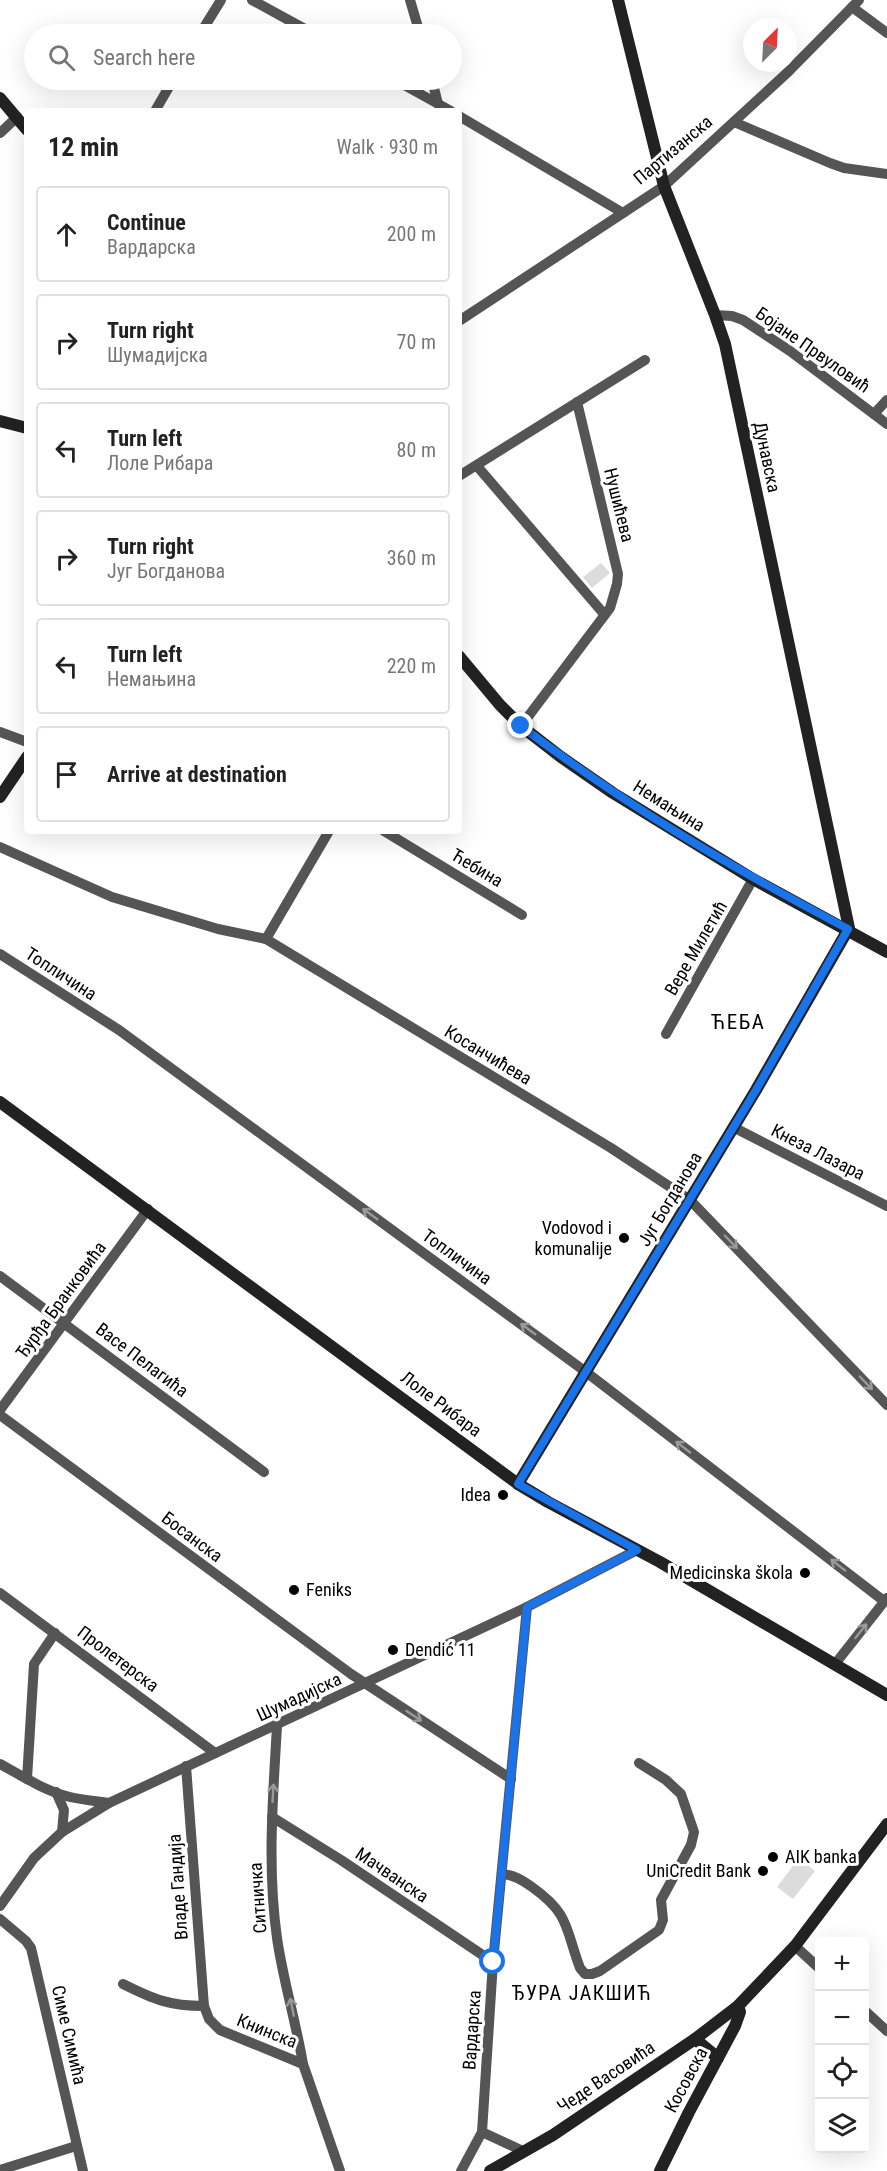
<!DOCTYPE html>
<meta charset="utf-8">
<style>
body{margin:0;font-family:"Roboto Condensed",sans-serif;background:#f2f2f2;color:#222}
.controls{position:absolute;right:18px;bottom:18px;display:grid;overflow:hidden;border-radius:6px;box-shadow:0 6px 24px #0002}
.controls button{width:54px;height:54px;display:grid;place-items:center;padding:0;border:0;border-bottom:2px solid #e0e0e0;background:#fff;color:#222;font:30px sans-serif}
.compass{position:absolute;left:743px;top:18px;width:54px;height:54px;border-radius:50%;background:#fff;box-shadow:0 6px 24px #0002;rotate:24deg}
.stop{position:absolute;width:18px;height:18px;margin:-14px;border:4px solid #1a73e8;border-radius:50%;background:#fff}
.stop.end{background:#1a73e8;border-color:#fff;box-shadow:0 2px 6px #0008}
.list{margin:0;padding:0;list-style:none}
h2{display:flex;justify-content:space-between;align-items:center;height:78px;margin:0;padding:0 24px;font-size:26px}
h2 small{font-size:20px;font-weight:400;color:#767676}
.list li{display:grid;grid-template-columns:39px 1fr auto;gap:18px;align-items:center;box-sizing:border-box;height:96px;margin:0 12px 12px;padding:0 12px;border:2px solid #e0e0e0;border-radius:6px}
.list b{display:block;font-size:22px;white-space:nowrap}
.list p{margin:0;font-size:20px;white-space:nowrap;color:#767676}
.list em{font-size:20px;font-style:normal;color:#767676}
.icon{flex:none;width:33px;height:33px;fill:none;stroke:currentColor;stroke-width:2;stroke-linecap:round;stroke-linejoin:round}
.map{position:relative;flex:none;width:887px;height:2171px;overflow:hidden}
.search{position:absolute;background:#fff;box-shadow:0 6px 24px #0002;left:24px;top:24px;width:438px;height:66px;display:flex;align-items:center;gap:15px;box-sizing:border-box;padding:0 21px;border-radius:33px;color:#767676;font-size:22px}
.panel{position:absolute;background:#fff;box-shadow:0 6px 24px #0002;left:24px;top:108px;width:438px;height:726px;border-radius:6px}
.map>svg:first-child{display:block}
.green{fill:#dcdcdc}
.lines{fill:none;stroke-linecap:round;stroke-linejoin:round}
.street{stroke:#555;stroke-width:10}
.secondary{stroke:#222;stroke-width:12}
.oneway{stroke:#999}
.route{stroke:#1a73e8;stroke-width:8}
.poi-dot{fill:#000;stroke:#fff;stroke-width:2}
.labels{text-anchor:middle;stroke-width:6;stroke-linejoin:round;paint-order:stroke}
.street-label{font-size:18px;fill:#000;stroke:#fff}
.poi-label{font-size:18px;fill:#000;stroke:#fff;text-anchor:end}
.neighbourhood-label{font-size:20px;letter-spacing:1.5px;fill:#000;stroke:#fff}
.quarter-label{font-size:21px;letter-spacing:1.5px;fill:#000;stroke:#fff}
</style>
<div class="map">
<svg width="887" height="2171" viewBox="0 0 887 2171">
<rect width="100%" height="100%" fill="#fff"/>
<!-- green -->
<g class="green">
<polygon points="601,563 610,573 592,588 583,577"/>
<polygon points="799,1858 815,1871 793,1899 777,1887"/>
</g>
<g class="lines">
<!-- street -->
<g class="street">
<polyline points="252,0 314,34"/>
<polyline points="410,0 420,34"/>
<polyline points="852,7 887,33"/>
<polyline points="200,34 221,0"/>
<polyline points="395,80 451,111"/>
<polyline points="432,80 438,104"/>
<polyline points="155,111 173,80"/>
<polyline points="459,116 623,213"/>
<polyline points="734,122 830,163 844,168 887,174"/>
<polyline points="0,133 17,117"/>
<polyline points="715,315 732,316 743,320 790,351 887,424"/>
<polyline points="459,321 664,186 788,72 859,0"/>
<polyline points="874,414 887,400"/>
<polyline points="477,466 604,614"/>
<polyline points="459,476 645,360"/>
<polyline points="521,726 610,608 617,584 618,574 577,402"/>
<polyline points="0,732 27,742"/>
<polyline points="384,831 522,915"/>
<polyline points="0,847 112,897 218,929 266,939 611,1148 690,1200 887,1405"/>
<polyline points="266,939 329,831"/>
<polyline points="0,954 119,1030 586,1372 884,1601"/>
<polyline points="666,1034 753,879"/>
<polyline points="733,1127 887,1206"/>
<polyline points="0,1276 264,1472"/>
<polyline points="0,1410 148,1209"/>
<polyline points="0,1415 351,1674 511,1779"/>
<polyline points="0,1593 215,1753"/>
<polyline points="835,1664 887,1598"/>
<path d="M277 1726C273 1797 267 1867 277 1938 283 1980 296 2022 303 2064"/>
<path d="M0 1764C22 1776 45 1791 70 1797 83 1800 96 1801 109 1803"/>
<polyline points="186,1766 204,2006"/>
<polyline points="27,1779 34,1664 55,1633"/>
<polyline points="56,1792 64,1810 62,1832"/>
<polyline points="272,1817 341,1860 493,1962"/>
<path d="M502 1874C514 1875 522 1880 532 1887 570 1914 565 1928 580 1968L585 1974H592L600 1971 659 1930 663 1920 661 1900 691 1845 694 1832 681 1794 666 1780 639 1763"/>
<polyline points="0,1906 34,1858 62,1832 109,1803 527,1607 637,1550"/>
<polyline points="0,1919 26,1941 31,1948 83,2171"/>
<polyline points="795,1946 820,1969"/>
<path d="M123 1984C153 1999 169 2006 204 2006L209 2019 220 2030 303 2064 340 2171"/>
<polyline points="864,2010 887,2031"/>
<polyline points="482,2132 525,2152"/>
<polyline points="0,2170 76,2146"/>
<polyline points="461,2171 482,2132 493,1962 527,1607"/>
</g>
<!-- secondary -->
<g class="secondary">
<polyline points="0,98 27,130"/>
<polyline points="0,421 27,428"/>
<polyline points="459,656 500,705 521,726 561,757 613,793 753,879 887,952"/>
<polyline points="0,797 27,757"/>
<polyline points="0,1102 518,1484 548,1502 660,1562 887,1695"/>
<polyline points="518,1484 756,1090 849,928 725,344 715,315 664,186 618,0"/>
<polyline points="695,2039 718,2058"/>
<polyline points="490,2171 553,2135 695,2039 738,2006 795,1946 887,1824"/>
<polyline points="660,2171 689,2112 735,2026 740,2012 738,2006"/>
</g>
</g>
<!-- one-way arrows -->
<defs><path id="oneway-shaft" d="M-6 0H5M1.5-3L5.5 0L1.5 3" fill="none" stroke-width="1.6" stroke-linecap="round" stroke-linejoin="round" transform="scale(1.5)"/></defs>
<g class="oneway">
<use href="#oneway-shaft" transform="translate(370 1214) rotate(-144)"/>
<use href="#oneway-shaft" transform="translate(731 1242) rotate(46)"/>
<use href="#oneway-shaft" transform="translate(528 1329) rotate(-144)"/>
<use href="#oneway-shaft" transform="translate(866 1383) rotate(46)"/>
<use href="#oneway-shaft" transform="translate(683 1447) rotate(-142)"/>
<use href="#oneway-shaft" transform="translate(838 1565) rotate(-142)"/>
<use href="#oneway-shaft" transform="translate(861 1631) rotate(-52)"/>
<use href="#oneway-shaft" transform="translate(414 1716) rotate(33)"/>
<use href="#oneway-shaft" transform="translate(273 1793) rotate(-87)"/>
<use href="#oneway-shaft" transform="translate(292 2007) rotate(-102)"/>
</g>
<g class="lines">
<!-- route -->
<path class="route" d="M493 1962 527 1607 637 1550 518 1484 756 1090 848 929C734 869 623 804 521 726"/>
</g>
<!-- markers -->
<g class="poi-dot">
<circle cx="624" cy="1238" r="6"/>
<circle cx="503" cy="1495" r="6"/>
<circle cx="805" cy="1573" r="6"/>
<circle cx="294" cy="1590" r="6"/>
<circle cx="393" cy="1650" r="6"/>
<circle cx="773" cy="1857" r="6"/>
<circle cx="763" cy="1871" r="6"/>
</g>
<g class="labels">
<!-- street labels -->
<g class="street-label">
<text transform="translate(673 150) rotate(-40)" y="6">Партизанска</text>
<text transform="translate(813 350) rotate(35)" y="6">Бојане Првуловић</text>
<text transform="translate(767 457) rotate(78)" y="6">Дунавска</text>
<text transform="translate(619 505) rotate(76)" y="6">Нушићева</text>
<text transform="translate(669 806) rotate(32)" y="6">Немањина</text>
<text transform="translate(477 868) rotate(31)" y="6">Ћебина</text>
<text transform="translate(696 948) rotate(-60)" y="6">Вере Милетић</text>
<text transform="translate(61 974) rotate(33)" y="6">Топличина</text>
<text transform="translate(488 1055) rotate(31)" y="6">Косанчићева</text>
<text transform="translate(818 1152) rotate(27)" y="6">Кнеза Лазара</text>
<text transform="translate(670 1199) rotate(-59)" y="6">Југ Богданова</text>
<text transform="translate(457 1257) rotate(36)" y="6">Топличина</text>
<text transform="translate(61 1300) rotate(-54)" y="6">Ђурђа Бранковића</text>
<text transform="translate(142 1360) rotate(37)" y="6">Васе Пелагића</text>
<text transform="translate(441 1404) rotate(37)" y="6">Лоле Рибара</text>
<text transform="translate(192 1537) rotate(37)" y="6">Босанска</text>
<text transform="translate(118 1659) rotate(37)" y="6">Пролетерска</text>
<text transform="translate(299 1697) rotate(-25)" y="6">Шумадијска</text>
<text transform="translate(392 1875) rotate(34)" y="6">Мачванска</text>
<text transform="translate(178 1887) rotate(-94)" y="6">Владе Гандија</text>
<text transform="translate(258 1898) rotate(-94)" y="6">Ситничка</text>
<text transform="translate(472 2030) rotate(-86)" y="6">Вардарска</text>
<text transform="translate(267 2031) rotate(22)" y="6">Книнска</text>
<text transform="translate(69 2035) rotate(77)" y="6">Симе Симића</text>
<text transform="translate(606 2077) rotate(-34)" y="6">Чеде Васовића</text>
<text transform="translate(686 2080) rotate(-62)" y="6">Косовска</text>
</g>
<!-- poi labels -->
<g class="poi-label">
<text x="612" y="1234">Vodovod i<tspan x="612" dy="21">komunalije</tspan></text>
<text x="491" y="1501">Idea</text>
<text x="793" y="1579">Medicinska škola</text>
<text x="306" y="1596" text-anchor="start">Feniks</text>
<text x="405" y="1656" text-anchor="start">Dendić 11</text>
<text x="785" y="1863" text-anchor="start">AIK banka</text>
<text x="751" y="1877">UniCredit Bank</text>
</g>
<!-- neighbourhood labels -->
<g class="neighbourhood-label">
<text x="582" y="2000">ЂУРА ЈАКШИЋ</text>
</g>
<!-- quarter labels -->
<g class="quarter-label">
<text x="738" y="1029">ЋЕБА</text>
</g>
</g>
</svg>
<div class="controls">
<button>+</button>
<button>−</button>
<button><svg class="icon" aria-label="locate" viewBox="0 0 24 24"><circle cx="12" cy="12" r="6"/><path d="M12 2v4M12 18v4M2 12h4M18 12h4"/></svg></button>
<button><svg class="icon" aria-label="layers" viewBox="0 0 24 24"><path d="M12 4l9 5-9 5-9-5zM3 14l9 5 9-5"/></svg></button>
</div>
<svg class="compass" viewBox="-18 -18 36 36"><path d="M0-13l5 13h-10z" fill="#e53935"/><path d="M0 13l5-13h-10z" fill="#767676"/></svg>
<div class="stop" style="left:493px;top:1962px"></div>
<div class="stop end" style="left:521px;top:726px"></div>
<div class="search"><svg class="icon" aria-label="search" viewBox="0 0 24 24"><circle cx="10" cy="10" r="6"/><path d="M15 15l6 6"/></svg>Search here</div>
<section class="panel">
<h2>12 min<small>Walk · 930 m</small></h2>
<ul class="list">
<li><svg class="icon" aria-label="ahead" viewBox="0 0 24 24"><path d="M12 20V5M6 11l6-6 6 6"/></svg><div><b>Continue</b><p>Вардарска</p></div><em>200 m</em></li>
<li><svg class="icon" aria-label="right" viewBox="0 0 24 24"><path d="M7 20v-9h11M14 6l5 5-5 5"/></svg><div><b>Turn right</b><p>Шумадијска</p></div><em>70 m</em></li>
<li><svg class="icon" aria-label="left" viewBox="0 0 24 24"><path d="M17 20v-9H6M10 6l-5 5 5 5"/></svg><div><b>Turn left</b><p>Лоле Рибара</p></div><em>80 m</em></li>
<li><svg class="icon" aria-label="right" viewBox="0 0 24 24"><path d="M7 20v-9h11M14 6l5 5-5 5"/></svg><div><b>Turn right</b><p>Југ Богданова</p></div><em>360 m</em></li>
<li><svg class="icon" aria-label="left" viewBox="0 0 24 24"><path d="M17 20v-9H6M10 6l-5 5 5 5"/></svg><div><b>Turn left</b><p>Немањина</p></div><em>220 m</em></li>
<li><svg class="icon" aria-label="arrive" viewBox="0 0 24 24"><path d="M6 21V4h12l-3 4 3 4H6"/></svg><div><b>Arrive at destination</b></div></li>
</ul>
</section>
</div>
